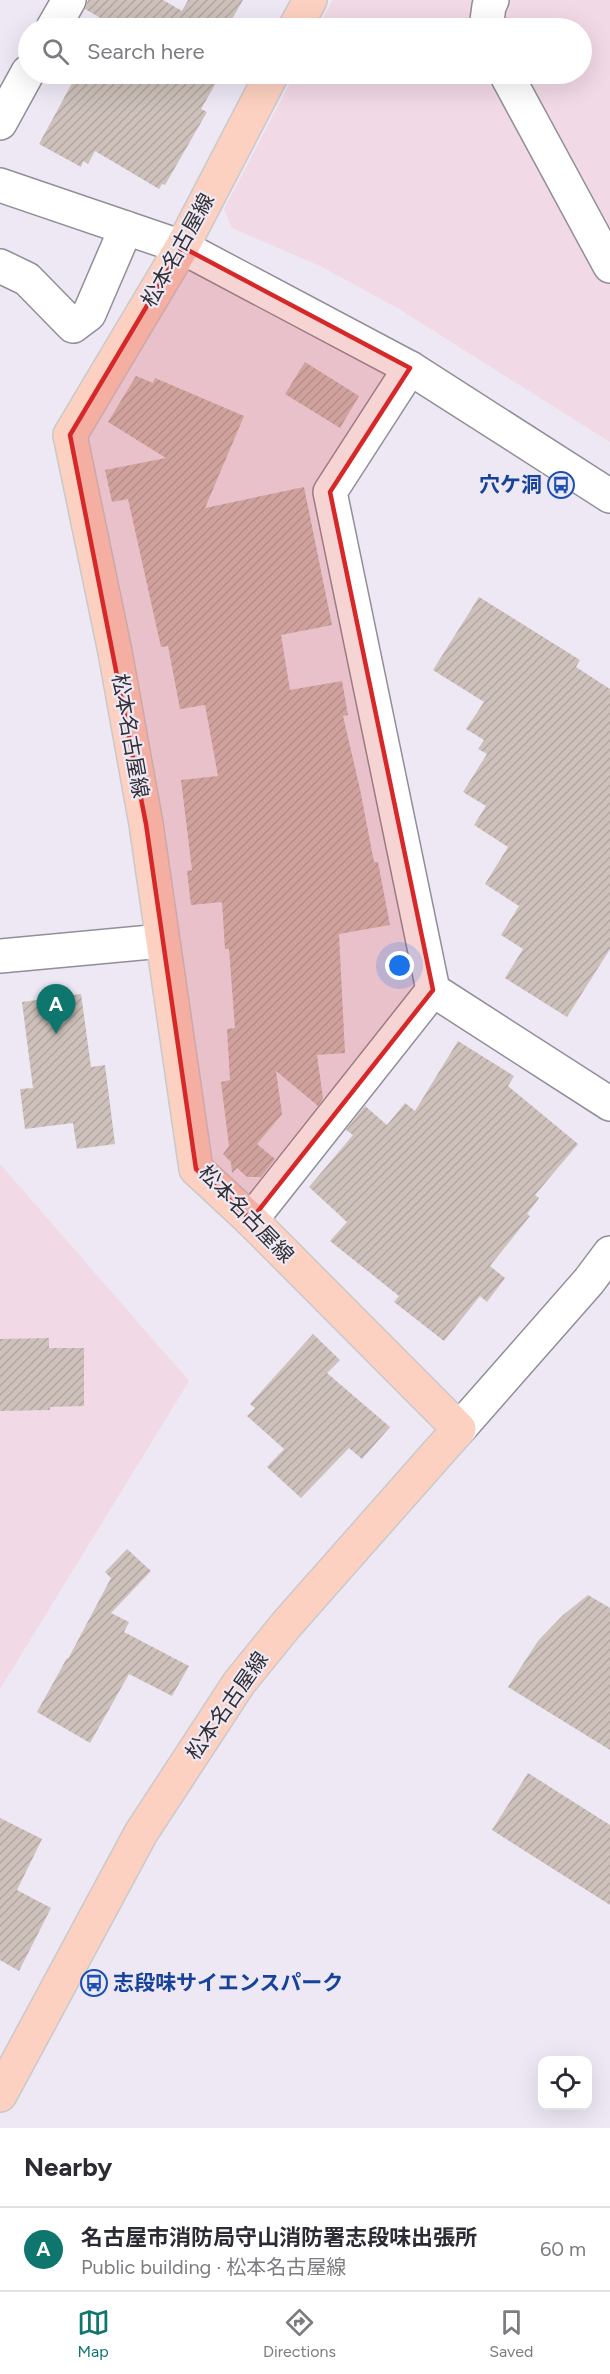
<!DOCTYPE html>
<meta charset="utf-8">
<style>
body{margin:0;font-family:Figtree,"Noto Sans JP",sans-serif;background:#f2f2f3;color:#2b2b33}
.controls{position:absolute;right:18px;bottom:18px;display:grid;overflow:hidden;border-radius:12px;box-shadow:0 6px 24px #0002}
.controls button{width:54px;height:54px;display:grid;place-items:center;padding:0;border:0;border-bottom:2px solid #e1e1e2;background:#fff;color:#2b2b33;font:30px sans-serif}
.you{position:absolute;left:400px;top:966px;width:21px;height:21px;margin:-15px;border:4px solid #fff;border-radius:50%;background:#1a73e8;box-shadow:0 0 0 9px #1a73e833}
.badge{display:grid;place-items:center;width:39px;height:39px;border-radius:50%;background:#0f766e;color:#fff;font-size:20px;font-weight:700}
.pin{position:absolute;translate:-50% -50px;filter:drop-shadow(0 2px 3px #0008)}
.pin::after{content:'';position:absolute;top:32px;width:21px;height:18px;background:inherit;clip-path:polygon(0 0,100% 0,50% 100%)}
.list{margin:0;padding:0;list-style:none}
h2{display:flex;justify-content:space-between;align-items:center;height:78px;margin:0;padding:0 24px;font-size:26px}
h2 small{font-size:20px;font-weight:400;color:#7c7c81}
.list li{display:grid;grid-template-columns:39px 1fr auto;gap:18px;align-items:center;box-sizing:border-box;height:84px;padding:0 24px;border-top:2px solid #e1e1e2}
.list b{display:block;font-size:22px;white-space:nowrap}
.list p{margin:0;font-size:20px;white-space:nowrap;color:#7c7c81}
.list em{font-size:20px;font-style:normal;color:#7c7c81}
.icon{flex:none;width:33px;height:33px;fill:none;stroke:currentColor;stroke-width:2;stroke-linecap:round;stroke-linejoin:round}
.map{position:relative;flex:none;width:610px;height:2128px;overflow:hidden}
.search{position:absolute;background:#fff;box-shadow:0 6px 24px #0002;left:18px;right:18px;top:18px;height:66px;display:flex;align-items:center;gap:15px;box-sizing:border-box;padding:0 21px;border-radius:33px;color:#7c7c81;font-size:22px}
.sheet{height:162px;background:#fff}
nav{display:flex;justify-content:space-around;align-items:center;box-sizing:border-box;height:84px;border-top:2px solid #e1e1e2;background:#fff;font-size:16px;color:#7c7c81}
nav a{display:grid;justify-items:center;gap:3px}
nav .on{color:#0f766e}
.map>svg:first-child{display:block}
.commercial{fill:#f1d9e5}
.building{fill:url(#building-hatch)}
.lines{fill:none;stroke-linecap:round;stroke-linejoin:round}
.minor-casing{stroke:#928e99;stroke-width:36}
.major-casing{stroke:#cac9ca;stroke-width:36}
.minor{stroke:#fff;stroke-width:33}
.major{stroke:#fdd1c1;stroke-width:33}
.marked{fill:#d62828;fill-opacity:0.2;stroke:#d62828;stroke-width:4.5;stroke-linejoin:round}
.labels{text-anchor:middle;stroke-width:4.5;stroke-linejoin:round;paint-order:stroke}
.street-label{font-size:21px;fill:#323034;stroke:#ede8f4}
.transit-label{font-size:21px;font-weight:bold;fill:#164399;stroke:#ede8f4;text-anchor:end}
</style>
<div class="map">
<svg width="610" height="2128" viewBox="0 0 610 2128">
<defs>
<pattern id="building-hatch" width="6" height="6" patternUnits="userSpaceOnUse" patternTransform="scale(1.5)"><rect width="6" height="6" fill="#cec1bb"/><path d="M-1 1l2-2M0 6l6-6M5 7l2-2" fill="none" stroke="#b1a6a1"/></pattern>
</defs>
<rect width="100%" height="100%" fill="#ede8f4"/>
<!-- commercial -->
<g class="commercial">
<polygon points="333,0 610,0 610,442 399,309 322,267 232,228 224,209 295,74 582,74 582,28 318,28"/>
<polygon points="0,1164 189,1381 0,1689"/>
</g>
<!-- building -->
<g class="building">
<polygon points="88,0 163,0 182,11 188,0 243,0 227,28 114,28 116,27 85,9"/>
<polygon points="77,74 221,74 201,109 207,112 165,185 162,184 159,189 95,151 88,164 83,161 81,167 39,144"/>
<polygon points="305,362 359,396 340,428 285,394"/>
<polygon points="136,376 153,383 155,378 244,416 205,508 304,487 332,625 281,635 290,690 342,681 348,715 343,716 360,789 374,862 378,862 390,925 339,934 345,1053 317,1055 323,1098 318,1106 276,1071 282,1114 257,1144 275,1159 261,1177 247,1177 237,1168 232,1173 231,1162 223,1154 229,1146 221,1082 230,1080 227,1029 235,1028 229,949 225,949 222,902 191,905 187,871 192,870 181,780 218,776 205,705 180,709 168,646 161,647 128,499 112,502 105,470 166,458 108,422"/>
<polygon points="479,597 580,660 576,667 610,689 610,949 567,1017 505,978 523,949 501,935 519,906 485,884 508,847 474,825 486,806 463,792 487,754 478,749 484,740 466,729 484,702 433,670"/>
<polygon points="81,994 91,1067 105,1065 115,1144 77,1149 73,1123 25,1129 20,1089 33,1088 22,1002"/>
<polygon points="458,1041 514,1076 508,1086 578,1144 535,1195 539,1198 527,1214 530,1216 490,1266 505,1278 487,1302 480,1296 444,1341 394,1302 399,1296 330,1241 347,1222 309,1187 353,1135 346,1130 365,1106 387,1125 405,1103 415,1111"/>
<polygon points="313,1334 340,1360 327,1373 390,1427 362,1459 349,1448 301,1498 267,1467 284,1449 247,1416 255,1408 250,1404"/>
<polygon points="49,1338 49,1348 84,1348 84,1406 50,1407 50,1410 0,1411 0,1339"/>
<polygon points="127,1549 151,1571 111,1613 129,1622 124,1632 189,1666 172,1696 129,1674 90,1743 37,1712 67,1658 68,1659 111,1578 105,1572"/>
<polygon points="588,1595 610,1608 610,1750 508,1687 538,1641 563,1615"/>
<polygon points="528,1773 610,1825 610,1905 492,1830"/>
<polygon points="0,1818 42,1839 17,1890 51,1908 19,1971 0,1960"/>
</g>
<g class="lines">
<defs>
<g id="minor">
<polyline points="53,28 69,0"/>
<polyline points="486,28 489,6 492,0"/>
<polyline points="506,74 610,266"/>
<polyline points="0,123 28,72"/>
<polyline points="0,185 182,247 410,368 610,496"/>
<polyline points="0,266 27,279 73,326 89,314 126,228"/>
<polyline points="410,368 330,492 433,990 610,1104"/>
<polyline points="0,956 162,941"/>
<polyline points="251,1220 433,990"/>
<polyline points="459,1429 589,1281 610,1253"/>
</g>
<g id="major">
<polyline points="295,28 310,0"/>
<polyline points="0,2095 141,1833 239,1683 286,1625 459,1429 251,1220 196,1169 146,824 115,652 70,435 182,247 272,74"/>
</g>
</defs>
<!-- minor casing -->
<use href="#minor" class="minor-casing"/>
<!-- major casing -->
<use href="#major" class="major-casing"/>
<!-- minor -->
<use href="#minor" class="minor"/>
<!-- major -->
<use href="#major" class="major"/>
</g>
<!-- marked area -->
<path class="marked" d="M182 247 410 368 330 492 433 990 251 1220 196 1169 146 824 70 435Z"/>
<!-- icons -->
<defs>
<symbol id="bus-ring" viewBox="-11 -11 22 22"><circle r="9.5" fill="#ede8f4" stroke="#1a4fb4" stroke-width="1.5"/><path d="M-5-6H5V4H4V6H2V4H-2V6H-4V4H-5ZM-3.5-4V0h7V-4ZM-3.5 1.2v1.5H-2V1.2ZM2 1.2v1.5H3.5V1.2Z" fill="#1a4fb4"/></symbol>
</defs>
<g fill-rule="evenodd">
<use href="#bus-ring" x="546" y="470" width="30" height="30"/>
<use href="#bus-ring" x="79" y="1968" width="30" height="30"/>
</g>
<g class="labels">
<!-- street labels -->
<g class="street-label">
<text transform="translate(178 250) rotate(-61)" y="7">松本名古屋線</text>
<text transform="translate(130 736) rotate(80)" y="7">松本名古屋線</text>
<text transform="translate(246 1214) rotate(46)" y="7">松本名古屋線</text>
<text transform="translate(227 1706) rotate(-55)" y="7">松本名古屋線</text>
</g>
<!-- transit labels -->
<g class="transit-label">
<text x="542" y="492">穴ケ洞</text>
<text x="113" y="1990" text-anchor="start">志段味サイエンスパーク</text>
</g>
</g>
</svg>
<div class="controls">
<button><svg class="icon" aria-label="locate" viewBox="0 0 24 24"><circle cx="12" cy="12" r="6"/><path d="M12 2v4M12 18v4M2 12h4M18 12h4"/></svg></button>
</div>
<div class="you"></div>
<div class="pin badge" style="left:56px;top:1034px">A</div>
<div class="search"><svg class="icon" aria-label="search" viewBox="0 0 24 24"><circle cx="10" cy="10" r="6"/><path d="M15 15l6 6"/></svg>Search here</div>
</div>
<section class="sheet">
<h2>Nearby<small></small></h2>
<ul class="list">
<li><span class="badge">A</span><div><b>名古屋市消防局守山消防署志段味出張所</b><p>Public building · 松本名古屋線</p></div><em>60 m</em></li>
</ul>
</section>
<nav>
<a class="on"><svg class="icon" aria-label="map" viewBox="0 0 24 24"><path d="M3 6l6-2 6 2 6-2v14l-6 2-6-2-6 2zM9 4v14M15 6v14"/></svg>Map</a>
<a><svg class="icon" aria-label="directions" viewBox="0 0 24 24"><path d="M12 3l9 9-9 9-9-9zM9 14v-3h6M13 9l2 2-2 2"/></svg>Directions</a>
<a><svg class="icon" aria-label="saved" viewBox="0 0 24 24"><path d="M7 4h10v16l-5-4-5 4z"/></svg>Saved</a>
</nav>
